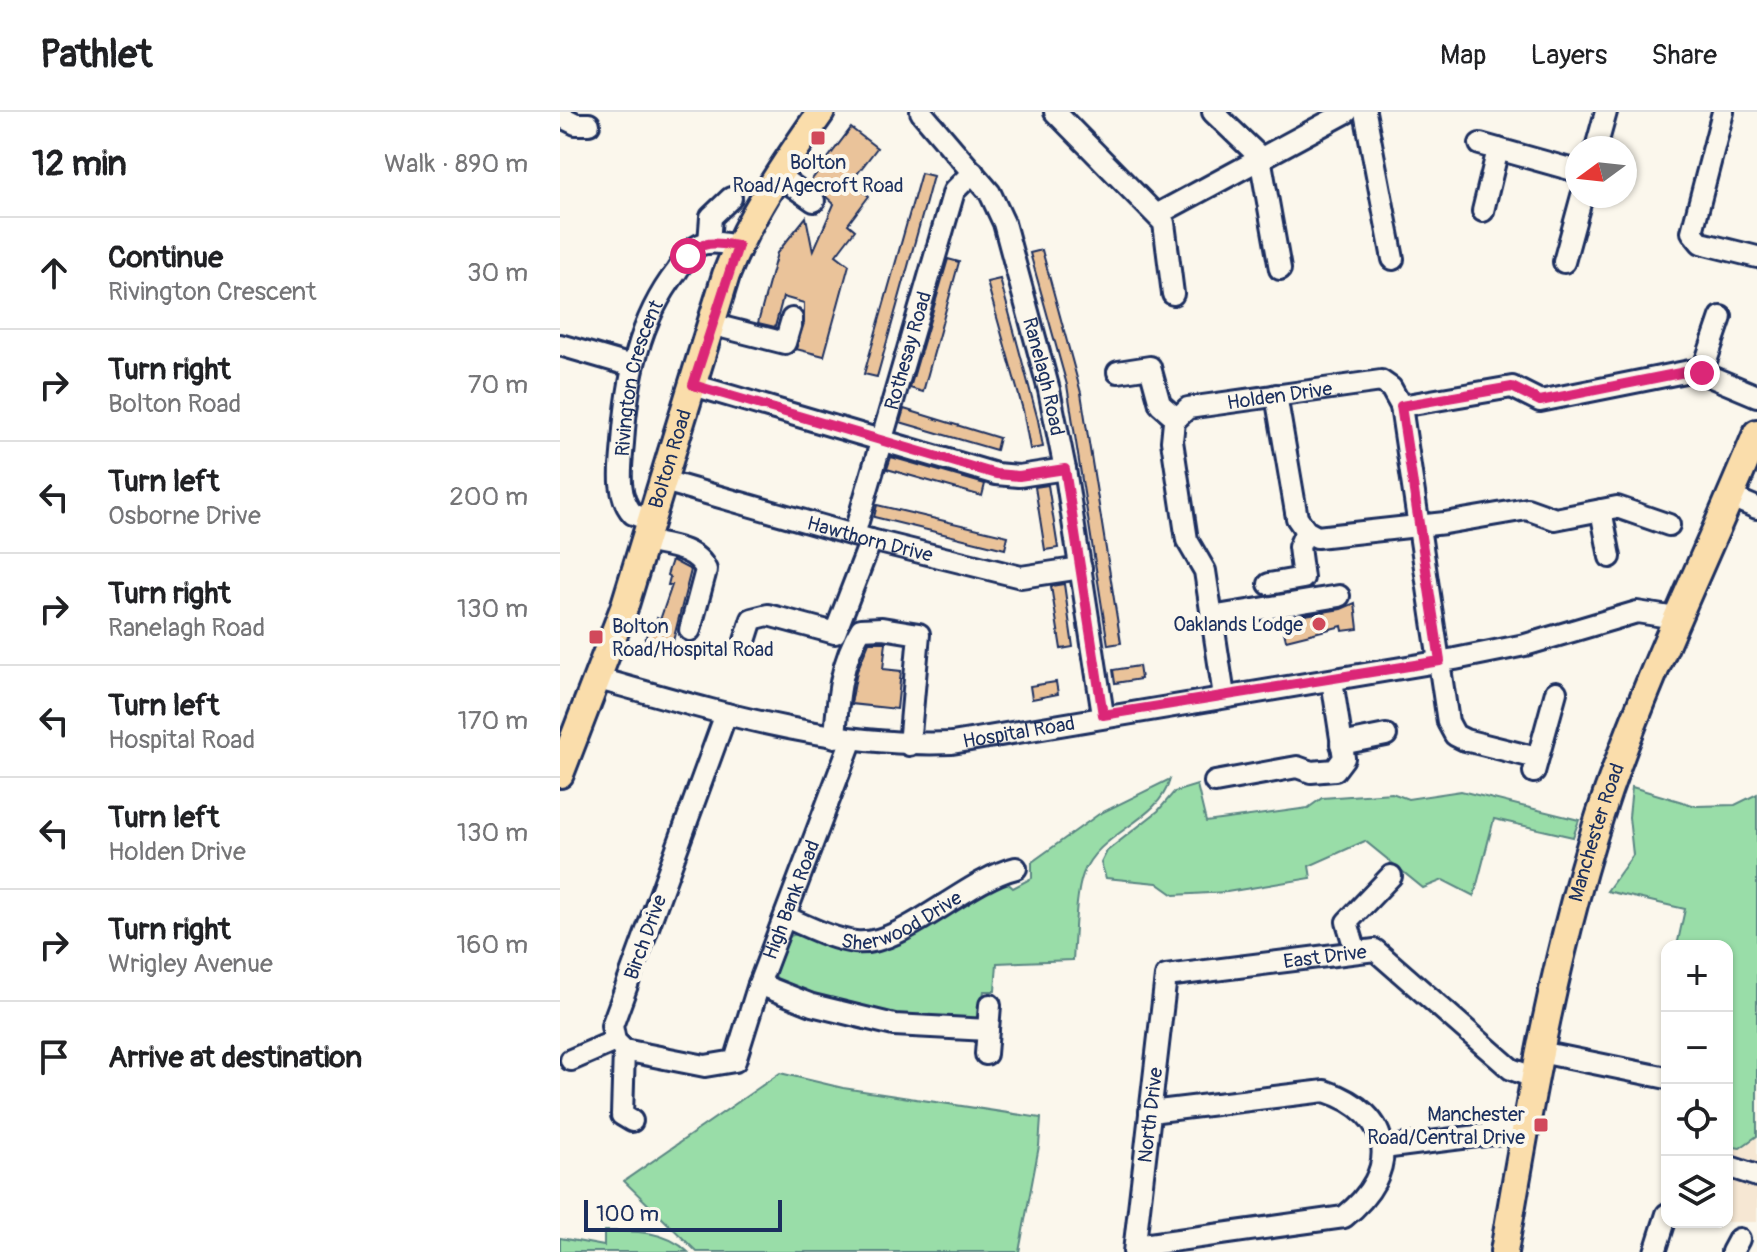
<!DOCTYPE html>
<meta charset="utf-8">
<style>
body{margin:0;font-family:Pangolin,sans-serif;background:#f2f2f2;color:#202124}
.controls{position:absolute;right:24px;bottom:24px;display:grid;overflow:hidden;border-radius:16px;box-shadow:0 2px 6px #0004}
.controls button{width:72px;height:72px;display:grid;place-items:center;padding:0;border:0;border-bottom:2px solid #e0e0e0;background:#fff;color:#202124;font:40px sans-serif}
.compass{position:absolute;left:1005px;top:24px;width:72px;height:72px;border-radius:50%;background:#fff;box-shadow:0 2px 6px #0004;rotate:255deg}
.scale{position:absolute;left:24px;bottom:20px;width:198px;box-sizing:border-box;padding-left:8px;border:4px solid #1b2f5e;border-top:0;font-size:22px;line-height:28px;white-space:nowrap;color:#1b2f5e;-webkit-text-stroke:6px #fbf7ec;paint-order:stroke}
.stop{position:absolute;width:24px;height:24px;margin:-18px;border:6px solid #db2777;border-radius:50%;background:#fff}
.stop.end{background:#db2777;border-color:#fff;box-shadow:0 2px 8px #0008}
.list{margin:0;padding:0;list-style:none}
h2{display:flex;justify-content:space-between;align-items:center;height:104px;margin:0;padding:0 32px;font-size:34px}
h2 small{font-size:26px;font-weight:400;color:#757577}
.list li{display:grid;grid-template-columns:52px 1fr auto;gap:24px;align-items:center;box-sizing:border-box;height:112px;padding:0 32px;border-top:2px solid #e0e0e0}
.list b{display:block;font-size:30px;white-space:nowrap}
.list p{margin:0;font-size:26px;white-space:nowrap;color:#757577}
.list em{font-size:26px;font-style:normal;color:#757577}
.icon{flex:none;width:44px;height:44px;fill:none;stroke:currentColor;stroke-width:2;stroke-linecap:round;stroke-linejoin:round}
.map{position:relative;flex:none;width:1197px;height:1140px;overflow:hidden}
header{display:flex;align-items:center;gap:48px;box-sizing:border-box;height:112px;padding:0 40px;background:#fff;border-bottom:2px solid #e0e0e0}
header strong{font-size:38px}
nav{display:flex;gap:44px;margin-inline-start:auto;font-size:28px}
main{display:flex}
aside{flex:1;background:#fff}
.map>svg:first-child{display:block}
.built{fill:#f6e7d3}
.green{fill:#99dda8;stroke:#5a8683;stroke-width:2}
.building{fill:#eac39a;stroke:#1b2f5e;stroke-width:2}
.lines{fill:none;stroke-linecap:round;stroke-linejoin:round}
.minor-casing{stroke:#1b2f5e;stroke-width:26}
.major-casing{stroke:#1b2f5e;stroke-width:32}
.minor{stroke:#fbf7ec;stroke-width:20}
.major{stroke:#faddab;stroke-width:26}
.route{stroke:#db2777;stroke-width:10}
.poi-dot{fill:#d1495b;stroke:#fbf7ec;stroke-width:3}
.labels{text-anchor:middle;stroke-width:8;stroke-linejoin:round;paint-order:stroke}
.poi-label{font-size:20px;fill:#1b2f5e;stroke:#fbf7ec;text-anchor:end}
.street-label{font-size:20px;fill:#1b2f5e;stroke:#fbf7ec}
</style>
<header>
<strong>Pathlet</strong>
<nav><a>Map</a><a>Layers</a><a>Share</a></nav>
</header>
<main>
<aside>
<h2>12 min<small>Walk · 890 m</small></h2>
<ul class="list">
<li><svg class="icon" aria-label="ahead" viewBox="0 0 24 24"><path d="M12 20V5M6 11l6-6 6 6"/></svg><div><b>Continue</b><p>Rivington Crescent</p></div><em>30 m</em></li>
<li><svg class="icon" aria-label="right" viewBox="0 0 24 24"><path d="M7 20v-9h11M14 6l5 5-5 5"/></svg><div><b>Turn right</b><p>Bolton Road</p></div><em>70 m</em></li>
<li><svg class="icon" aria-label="left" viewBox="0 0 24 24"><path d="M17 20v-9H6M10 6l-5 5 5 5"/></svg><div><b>Turn left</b><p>Osborne Drive</p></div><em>200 m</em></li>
<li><svg class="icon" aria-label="right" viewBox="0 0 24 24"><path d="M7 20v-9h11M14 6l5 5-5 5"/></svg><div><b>Turn right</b><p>Ranelagh Road</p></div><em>130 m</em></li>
<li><svg class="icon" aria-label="left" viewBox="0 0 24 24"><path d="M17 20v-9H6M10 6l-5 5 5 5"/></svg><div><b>Turn left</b><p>Hospital Road</p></div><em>170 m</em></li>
<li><svg class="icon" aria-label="left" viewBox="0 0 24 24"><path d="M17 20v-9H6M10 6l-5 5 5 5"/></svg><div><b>Turn left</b><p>Holden Drive</p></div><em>130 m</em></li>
<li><svg class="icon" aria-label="right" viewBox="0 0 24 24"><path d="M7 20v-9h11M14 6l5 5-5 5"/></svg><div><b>Turn right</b><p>Wrigley Avenue</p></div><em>160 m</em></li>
<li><svg class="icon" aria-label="arrive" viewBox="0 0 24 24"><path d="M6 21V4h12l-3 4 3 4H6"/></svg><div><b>Arrive at destination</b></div></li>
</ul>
</aside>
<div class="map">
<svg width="1197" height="1140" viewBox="0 0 1197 1140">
<rect width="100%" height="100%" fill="#fbf7ec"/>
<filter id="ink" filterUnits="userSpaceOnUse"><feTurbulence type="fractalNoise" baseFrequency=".0125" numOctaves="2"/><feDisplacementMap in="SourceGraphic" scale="16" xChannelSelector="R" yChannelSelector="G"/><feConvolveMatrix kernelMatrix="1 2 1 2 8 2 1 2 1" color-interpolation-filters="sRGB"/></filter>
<g filter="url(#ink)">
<!-- built -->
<polygon class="built" points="1197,1024 1197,1110 1162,1110 1167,1110 1167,1034 1180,1036"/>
<!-- green -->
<g class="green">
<path d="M610 667C599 710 538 720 523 762 515 784 515 824 513 848L437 851 435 879H424L421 899 415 908 338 907 248 883 217 870 215 861 230 824 244 820 295 837 444 768 453 776 472 766V750L539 702Z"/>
<polygon points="637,673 646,710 748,696 762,686 832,681 848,687 901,679 1019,708 1013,725 934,707 914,784 883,768 863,776 805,729 749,754 751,766 667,780 614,783 597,771 546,766 541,751 547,739 598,699 614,680"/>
<polygon points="1072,675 1136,694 1175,693 1197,682 1197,1024 1180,1036 1167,1034 1167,834 1117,834 1125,797 1047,779 1073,743 1069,705"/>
<polygon points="220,961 283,976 481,1006 479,1034 459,1140 137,1140 64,1069"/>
<path d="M44 1119C74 1119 105 1118 128 1140H0V1126L44 1134Z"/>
</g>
<!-- building -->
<g class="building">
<polygon points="291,16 317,36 291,70 309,84 288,112 295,118 276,143 289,153 264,244 236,237 244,211 244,191 223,185 215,215 198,211 217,141 246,105 253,140 274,92 250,70"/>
<polygon points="361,61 373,64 366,90 317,265 304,262"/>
<polygon points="482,138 521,281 561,531 548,533 507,273 470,141"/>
<polygon points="388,147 399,150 363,280 350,276"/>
<polygon points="440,167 478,308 483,335 470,337 463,298 427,170"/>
<polygon points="344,297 439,326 436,338 340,310"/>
<polygon points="331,345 425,372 422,384 327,357"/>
<polygon points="488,373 498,436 485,438 475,375"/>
<polygon points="317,393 448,424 445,437 314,405"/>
<polygon points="112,448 131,458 111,537 85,529 90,511 95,513 97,506 100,508 112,473 108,473 110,465 107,463"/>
<polygon points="504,472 513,535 501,537 491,474"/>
<polygon points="795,491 798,517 783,519 782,514 726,528 721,507 781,497"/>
<polygon points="309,530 326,530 323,557 341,559 337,597 291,592 297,559"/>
<polygon points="579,554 581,567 555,571 553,558"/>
<polygon points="496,570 498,582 472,587 470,574"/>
</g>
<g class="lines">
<defs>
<g id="minor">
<path id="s1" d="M361 0 430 81 444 111 489 278 505 357 543 603"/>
<polyline points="495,0 604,111 613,182"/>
<polyline points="653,0 700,45 720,157"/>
<polyline points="805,0 833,147"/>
<polyline points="1163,0 1132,120 1141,131 1197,145"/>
<polyline points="0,4 16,12 29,12"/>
<polyline points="920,32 1017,59"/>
<polyline points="1036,36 1046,0"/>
<polyline points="217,63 254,89"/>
<polyline points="923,99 938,37"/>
<polyline points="598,102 787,0"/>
<polyline points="149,131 151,105 171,86"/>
<polyline points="1004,150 1022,84"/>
<polyline points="150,212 225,231 232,207"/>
<polyline points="0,233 72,254"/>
<polyline points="558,260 590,255 600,292 616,306"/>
<polyline points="1142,261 1161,205"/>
<polyline points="133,273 436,362 459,364 505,357"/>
<polyline points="716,283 737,406 746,419 757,425 885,411 967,397 995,407 1057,395 1109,413"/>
<polyline points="841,294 952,275 980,289 1135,258 1197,284"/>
<path id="s2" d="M104 369 311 428 461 465 521 456"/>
<polyline points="1171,385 1197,396"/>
<polyline points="1041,398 1050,445"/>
<path id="s3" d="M91 409 73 402C56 384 61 354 63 331 67 270 78 209 117 159 122 151 128 141 136 135 148 127 165 132 178 134"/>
<path id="s4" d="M294 423 394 79 413 60"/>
<path d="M84 429C107 434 136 435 146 458L130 518"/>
<polyline points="709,472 743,466 739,435 746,419"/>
<polyline points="651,505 779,484"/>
<polyline points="184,532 192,507 208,503 275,521 311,428"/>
<path id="s5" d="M39 567C154 599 271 636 392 631L895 547 965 533 1077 500 1116 506"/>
<path id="s6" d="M664 584 645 459 627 428 612 329 614 309 628 296 821 269 831 276 841 294 888 610 895 623 905 628 977 646"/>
<path id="s7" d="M166 602 52 914 55 929 64 938 145 954 175 949 199 872 292 627"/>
<path d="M275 625C278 585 280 552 301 517L322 516 359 522 349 633"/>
<polyline points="781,632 826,623"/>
<polyline points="974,660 996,580"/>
<polyline points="655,670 737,655 751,660 775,658 784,646 772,568"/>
<path id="s8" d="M225 805C247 814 271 827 295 830 341 836 405 768 456 756"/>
<polyline points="796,840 787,810 831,764"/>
<polyline points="199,872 252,893 334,913 428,918"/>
<polyline points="64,938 62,1003 72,1009"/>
<polyline points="980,940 1107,966"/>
<polyline points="426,942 430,893"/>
<polyline points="11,948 55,929"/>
<polyline points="823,1036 965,1018"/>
<polyline points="1167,1054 1197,1064"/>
<path d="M575 1134 784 1105C841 1060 835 1002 765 979L590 1000"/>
<path id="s9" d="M574 1140 606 864 815 838 951 957 975 966"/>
<polyline points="1095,1140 1107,1102"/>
<polyline points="1172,1140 1179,1127"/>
</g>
<g id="major">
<path id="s10" d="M0 662 64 496 166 163C189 104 225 51 261 0"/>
<path id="s11" d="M944 1140C970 985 997 828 1048 679 1091 556 1148 441 1197 321"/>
</g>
</defs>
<!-- minor casing -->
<use href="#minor" class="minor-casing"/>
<!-- major casing -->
<use href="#major" class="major-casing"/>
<!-- minor -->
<use href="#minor" class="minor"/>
<!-- major -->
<use href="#major" class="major"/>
</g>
</g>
<g class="lines" filter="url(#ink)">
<!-- route -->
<path class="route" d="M128 144C142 127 158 131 178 134L133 273 436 362 459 364 505 357 543 603 880 549 841 294 952 275 980 289 1135 258 1142 261"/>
</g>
<!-- markers -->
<g class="poi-dot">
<rect x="250" y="18" width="16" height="16" rx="4"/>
<circle cx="759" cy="512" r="8"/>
<rect x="28" y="517" width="16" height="16" rx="4"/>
<rect x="973" y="1005" width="16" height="16" rx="4"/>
</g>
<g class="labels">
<!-- poi labels -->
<g class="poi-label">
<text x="258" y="57" text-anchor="middle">Bolton<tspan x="258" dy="23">Road/Agecroft Road</tspan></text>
<text x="743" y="519">Oaklands Lodge</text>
<text x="52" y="521" text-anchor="start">Bolton<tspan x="52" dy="23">Road/Hospital Road</tspan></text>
<text x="965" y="1009">Manchester<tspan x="965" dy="23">Road/Central Drive</tspan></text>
</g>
<!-- street labels -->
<g class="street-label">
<text dy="7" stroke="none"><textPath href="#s4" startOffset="192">Rothesay Road</textPath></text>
<text dy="7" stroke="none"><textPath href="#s1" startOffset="298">Ranelagh Road</textPath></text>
<text dy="7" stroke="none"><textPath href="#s3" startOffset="160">Rivington Crescent</textPath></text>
<text dy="7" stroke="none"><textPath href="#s6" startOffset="394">Holden Drive</textPath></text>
<text dy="7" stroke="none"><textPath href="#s10" startOffset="334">Bolton Road</textPath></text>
<text dy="7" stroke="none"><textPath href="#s2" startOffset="214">Hawthorn Drive</textPath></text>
<text dy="7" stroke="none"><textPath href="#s5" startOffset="428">Hospital Road</textPath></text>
<text dy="7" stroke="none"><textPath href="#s11" startOffset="430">Manchester Road</textPath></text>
<text dy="7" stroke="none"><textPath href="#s7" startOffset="644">High Bank Road</textPath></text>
<text dy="7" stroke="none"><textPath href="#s8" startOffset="126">Sherwood Drive</textPath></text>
<text transform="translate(85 825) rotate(-70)" y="7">Birch Drive</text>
<text dy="7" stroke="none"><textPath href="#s9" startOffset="438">East Drive</textPath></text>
<text dy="7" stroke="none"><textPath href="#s9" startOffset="138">North Drive</textPath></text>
</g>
</g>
</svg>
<div class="controls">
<button>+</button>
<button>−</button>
<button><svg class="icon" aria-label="locate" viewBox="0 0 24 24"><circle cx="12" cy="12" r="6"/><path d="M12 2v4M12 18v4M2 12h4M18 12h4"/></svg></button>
<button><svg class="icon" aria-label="layers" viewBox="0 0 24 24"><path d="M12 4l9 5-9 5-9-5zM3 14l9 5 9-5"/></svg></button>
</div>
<svg class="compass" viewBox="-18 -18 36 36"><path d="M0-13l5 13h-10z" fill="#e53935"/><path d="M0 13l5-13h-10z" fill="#757577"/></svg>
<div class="scale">100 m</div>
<div class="stop" style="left:128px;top:144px"></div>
<div class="stop end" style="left:1142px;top:261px"></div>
</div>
</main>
